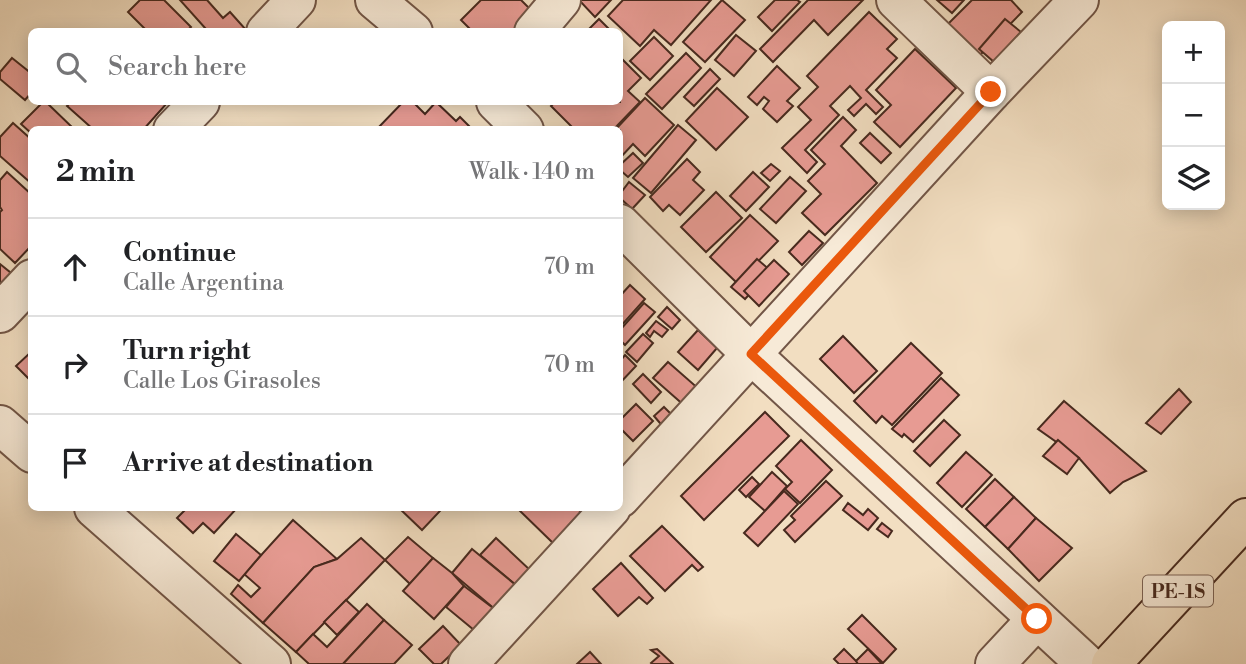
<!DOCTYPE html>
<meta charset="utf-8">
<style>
body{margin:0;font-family:"Libre Bodoni",serif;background:#f2f2f2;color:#202124}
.controls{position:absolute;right:21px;top:21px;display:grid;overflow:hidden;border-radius:10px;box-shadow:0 4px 18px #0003}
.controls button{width:63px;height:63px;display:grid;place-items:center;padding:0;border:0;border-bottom:2px solid #e0e0e0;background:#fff;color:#202124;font:35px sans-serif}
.stop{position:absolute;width:21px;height:21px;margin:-16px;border:5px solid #ea580c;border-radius:50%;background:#fff}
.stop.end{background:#ea580c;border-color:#fff;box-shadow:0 2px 7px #0008}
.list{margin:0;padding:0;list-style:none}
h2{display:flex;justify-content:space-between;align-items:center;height:91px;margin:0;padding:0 28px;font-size:30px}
h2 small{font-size:23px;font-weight:400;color:#757577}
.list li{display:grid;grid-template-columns:46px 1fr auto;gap:21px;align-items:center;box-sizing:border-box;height:98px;padding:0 28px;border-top:2px solid #e0e0e0}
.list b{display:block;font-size:26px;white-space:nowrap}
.list p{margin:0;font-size:23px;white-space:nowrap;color:#757577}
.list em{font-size:23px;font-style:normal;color:#757577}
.icon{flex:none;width:38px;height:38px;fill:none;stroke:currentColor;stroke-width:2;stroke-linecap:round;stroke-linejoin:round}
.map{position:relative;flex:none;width:1246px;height:664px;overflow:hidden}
.search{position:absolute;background:#fff;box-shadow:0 4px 18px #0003;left:28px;top:28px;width:595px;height:77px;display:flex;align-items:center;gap:18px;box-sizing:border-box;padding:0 24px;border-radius:10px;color:#757577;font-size:26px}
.panel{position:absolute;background:#fff;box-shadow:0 4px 18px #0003;left:28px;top:126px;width:595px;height:385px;border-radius:10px}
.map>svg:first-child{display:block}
.building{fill:#e79b93;stroke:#47291e;stroke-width:2}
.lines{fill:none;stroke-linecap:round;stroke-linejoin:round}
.minor-casing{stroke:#725647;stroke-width:42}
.highway-casing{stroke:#47291e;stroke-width:42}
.minor{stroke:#f7ead7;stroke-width:38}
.highway{stroke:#f2dec1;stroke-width:38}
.route{stroke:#ea580c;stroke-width:9}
.labels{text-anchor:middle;stroke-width:7;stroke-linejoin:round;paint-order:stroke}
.shield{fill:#f7ead7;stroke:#7c6356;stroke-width:2}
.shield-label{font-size:19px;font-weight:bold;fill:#47291e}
</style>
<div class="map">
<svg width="1246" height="664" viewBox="0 0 1246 664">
<rect width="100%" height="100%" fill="#f2dec1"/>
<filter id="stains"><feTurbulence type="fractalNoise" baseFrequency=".00286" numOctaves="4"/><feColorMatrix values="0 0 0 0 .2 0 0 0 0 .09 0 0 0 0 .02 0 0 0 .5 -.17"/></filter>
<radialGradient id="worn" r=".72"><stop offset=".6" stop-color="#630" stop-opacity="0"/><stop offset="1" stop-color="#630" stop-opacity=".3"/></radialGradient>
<!-- building -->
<g class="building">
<polygon points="140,0 164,0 191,27 186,32 148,32 128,12"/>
<polygon points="180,0 207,0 223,18 230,12 247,31 203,32 206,29"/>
<polygon points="481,0 521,0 537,16 522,32 473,32 461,20"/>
<polygon points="579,0 611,0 595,17"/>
<polygon points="623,0 711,0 671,45 654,30 640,46 608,16"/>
<polygon points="722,0 745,20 705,62 683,42"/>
<polygon points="775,0 797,0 800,2 772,31 758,17"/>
<polygon points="808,0 863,0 828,35 814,20 773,62 760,49"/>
<polygon points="937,0 964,0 952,13"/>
<polygon points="972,0 1011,0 1022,12 978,57 947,25"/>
<polygon points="869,12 897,39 887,49 897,58 866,90 883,107 876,114 866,104 854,116 848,110 861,98 850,86 830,106 839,115 805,150 817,162 807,173 782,148 811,120 798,107 818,87 807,76"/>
<polygon points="599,19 612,32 586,32"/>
<polygon points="1005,19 1021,32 994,62 979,49"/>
<polygon points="736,35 756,51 734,76 715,60"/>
<polygon points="654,37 673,56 650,80 630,61"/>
<polygon points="915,49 956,88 900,147 874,122 891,105 876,90"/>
<polygon points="686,53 701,68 662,109 646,94"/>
<polygon points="12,58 32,74 32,92 25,100 0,79 0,72"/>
<polygon points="621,58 641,78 628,91 640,102 613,130 575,130 551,106 555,102 620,102"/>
<polygon points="777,66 800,88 787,101 793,106 777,122 763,109 769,101 764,97 757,105 748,97"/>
<polygon points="710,69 720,79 694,106 684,97"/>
<polygon points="717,88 748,117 716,150 686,121"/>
<polygon points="645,98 674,125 645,156 633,144 620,158 620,130 615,130"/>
<polygon points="43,102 46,102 75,130 32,130 32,134 21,124"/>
<polygon points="71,102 168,102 143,130 94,130 67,106"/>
<polygon points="403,102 413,102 425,114 436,102 456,121 460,117 473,130 376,130"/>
<polygon points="843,117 856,130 841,146 877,183 825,235 802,213 821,194 808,181 825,164 811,150"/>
<polygon points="13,123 32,140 32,184 0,156 0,137"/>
<polygon points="678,125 696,140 651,193 633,178"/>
<polygon points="870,133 891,153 881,163 860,143"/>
<polygon points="633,153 643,163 628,177 620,170 620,165"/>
<polygon points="687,159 700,172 693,180 704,190 680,215 669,205 663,211 650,197"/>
<polygon points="771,164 780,171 770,181 761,173"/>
<polygon points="7,172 32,195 32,245 15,263 0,249 0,212 2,210 0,207 0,180"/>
<polygon points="753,172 769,187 746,211 730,196"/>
<polygon points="790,177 806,191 776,223 760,209"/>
<polygon points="629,182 645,195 632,209 620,198 620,194"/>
<polygon points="716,192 742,218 706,252 681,227"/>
<polygon points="750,215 778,241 737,283 710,257"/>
<polygon points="809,231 823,243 802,265 789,252"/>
<polygon points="757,259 771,271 745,299 731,287"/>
<polygon points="774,260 789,274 759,306 744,291"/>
<polygon points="0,264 11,273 0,286"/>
<polygon points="630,285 645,299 620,327 620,296"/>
<polygon points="644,303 655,312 625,345 620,340 620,330"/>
<polygon points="667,307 680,320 672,329 658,317"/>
<polygon points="656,321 668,330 662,337 654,331 650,337 646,333"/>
<polygon points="698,330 717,348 698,370 678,352"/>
<polygon points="643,334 653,343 637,362 626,352"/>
<polygon points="843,336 877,371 854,393 820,359"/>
<polygon points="911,343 942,373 892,425 882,416 876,423 854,401"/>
<polygon points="32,351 32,382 16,366"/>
<polygon points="625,355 636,366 620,383 620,361"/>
<polygon points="668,362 700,390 686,407 653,378"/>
<polygon points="643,374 661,392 651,403 633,384"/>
<polygon points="941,378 959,395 913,442 904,434 902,437 892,429"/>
<polygon points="1179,389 1191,402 1161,434 1146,423"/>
<polygon points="1064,401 1146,471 1123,482 1110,493 1079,458 1038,429"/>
<polygon points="636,404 653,421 633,441 620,428 620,420"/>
<polygon points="664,407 676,419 665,429 654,416"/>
<polygon points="765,412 789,436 704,520 681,496"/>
<polygon points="944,420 960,435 930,466 914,451"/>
<polygon points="801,440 832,470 800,503 785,489 792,482 776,466"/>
<polygon points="1058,440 1079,458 1067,474 1043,456"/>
<polygon points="966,452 992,475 962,507 937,483"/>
<polygon points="772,472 787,486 765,511 749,497"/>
<polygon points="752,477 759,484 746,497 739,490"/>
<polygon points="995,479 1014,497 985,527 966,509"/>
<polygon points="826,481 842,496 795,542 784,530 795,520 791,516"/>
<polygon points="784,491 798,504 758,546 744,533"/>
<polygon points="1014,497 1036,518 1008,549 985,527"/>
<polygon points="848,503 863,515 868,509 878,518 868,530 843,510"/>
<polygon points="187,508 237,508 214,533 203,523 193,533 177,518"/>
<polygon points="399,508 436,508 440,511 422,530"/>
<polygon points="517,508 577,508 583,514 554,544"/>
<polygon points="1036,518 1072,548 1039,581 1008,549"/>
<polygon points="293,520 337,559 314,567 263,623 231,594 238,585 251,597 260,588 244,574"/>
<polygon points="882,523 892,531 888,537 877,529"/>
<polygon points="662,526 703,567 698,571 692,565 665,591 630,556"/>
<polygon points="236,534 261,555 239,581 214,561"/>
<polygon points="408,537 433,558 410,584 385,560"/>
<polygon points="361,538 385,560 296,652 263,623 314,567 337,559"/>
<polygon points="496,538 530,570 517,586 480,555"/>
<polygon points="472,549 517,586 497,611 452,573"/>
<polygon points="433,558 452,573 464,586 434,619 403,591"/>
<polygon points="621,563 653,598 647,604 639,597 618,616 593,589"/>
<polygon points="464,586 497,611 480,635 446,607"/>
<polygon points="346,600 359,612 337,635 324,622"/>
<polygon points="367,604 384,620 343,664 309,664 296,652 313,634 327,647"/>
<polygon points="862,615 896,649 883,663 848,629"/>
<polygon points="384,620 412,645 394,664 343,664"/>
<polygon points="443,626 461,645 441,664 434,664 419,649"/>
<polygon points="657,649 673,664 652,664 651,663 659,656 651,650"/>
<polygon points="844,649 859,664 839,664 834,659"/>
<polygon points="868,649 882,664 858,664 856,661"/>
<polygon points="590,652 601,664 577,664"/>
</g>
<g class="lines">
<defs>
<g id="minor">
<polyline points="375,0 413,32"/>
<polyline points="896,0 991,92"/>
<polyline points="266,32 296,0"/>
<polyline points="534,32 561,0"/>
<polyline points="496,102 524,130"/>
<polyline points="173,130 200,102"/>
<polyline points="620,224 751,354 1086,664"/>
<polyline points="0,313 32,279"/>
<polyline points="0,425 32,453"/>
<polyline points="620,498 991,92 1079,0"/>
<polyline points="94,508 271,664"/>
<polyline points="468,664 611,508"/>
<polyline points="995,664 1037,619"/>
</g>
<polyline id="highway" points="1111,664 1246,518"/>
</defs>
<!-- minor casing -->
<use href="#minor" class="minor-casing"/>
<!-- highway casing -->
<use href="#highway" class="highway-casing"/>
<!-- minor -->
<use href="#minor" class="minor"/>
<!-- highway -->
<use href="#highway" class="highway"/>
</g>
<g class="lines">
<!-- route -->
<polyline class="route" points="991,92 751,354 1037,619"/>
</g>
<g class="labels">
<!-- shield labels -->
<rect class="shield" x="1143" y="575.5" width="70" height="31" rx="5"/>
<g class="shield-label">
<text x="1178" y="598">PE-1S</text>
</g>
</g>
<rect width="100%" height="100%" filter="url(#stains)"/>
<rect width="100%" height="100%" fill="url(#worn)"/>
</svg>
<div class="controls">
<button>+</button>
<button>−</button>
<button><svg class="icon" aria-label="layers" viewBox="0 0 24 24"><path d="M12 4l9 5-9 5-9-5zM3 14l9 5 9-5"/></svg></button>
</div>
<div class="stop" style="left:1037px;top:619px"></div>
<div class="stop end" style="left:991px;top:92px"></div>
<div class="search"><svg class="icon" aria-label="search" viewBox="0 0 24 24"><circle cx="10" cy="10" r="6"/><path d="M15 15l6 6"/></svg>Search here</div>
<section class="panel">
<h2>2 min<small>Walk · 140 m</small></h2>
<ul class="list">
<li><svg class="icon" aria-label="ahead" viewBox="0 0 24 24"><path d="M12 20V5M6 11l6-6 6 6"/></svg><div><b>Continue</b><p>Calle Argentina</p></div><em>70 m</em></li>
<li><svg class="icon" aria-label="right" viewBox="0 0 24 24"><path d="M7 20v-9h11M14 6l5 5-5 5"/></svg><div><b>Turn right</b><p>Calle Los Girasoles</p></div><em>70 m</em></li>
<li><svg class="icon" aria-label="arrive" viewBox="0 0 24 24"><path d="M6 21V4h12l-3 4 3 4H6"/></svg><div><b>Arrive at destination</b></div></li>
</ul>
</section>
</div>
